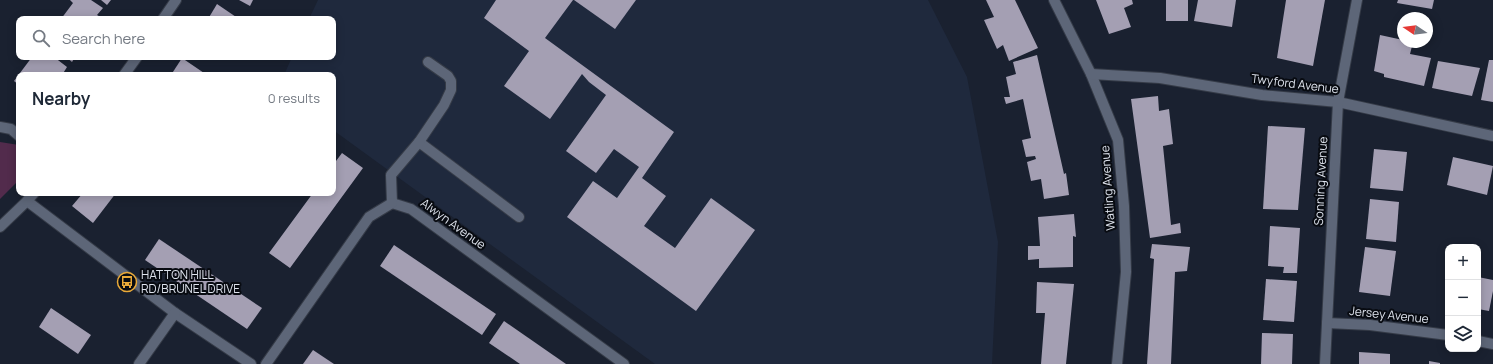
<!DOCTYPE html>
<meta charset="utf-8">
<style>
body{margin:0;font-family:Manrope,sans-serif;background:#f6f6f7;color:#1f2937}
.controls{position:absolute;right:12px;bottom:12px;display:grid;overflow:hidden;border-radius:8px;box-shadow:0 2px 10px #0003}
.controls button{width:36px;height:36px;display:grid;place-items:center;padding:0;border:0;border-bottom:1px solid #e0e1e3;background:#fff;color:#1f2937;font:20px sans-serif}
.compass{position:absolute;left:1397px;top:12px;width:36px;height:36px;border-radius:50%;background:#fff;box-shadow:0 2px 10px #0003;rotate:283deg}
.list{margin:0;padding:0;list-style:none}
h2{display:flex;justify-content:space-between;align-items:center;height:52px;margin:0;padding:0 16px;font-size:17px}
h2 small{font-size:13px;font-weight:400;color:#747a83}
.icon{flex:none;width:22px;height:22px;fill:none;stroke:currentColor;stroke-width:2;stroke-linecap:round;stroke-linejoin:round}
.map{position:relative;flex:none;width:1493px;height:364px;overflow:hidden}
.search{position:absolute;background:#fff;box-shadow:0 2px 10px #0003;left:16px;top:16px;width:320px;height:44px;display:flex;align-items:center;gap:10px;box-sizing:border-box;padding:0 14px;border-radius:8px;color:#747a83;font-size:15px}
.panel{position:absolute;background:#fff;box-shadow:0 2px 10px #0003;left:16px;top:72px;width:320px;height:124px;border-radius:8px}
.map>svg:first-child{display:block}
.built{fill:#1f293d}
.green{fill:#522b4c}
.building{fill:#a49fb3}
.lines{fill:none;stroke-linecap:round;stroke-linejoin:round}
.minor-casing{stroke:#353b47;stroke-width:12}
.minor{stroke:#5d6678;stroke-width:10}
.labels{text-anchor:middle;stroke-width:4;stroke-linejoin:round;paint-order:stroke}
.street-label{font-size:12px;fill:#dee3ed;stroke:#080b11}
.poi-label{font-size:12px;fill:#dee3ed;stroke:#080b11;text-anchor:start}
</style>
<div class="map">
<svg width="1493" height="364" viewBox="0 0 1493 364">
<rect width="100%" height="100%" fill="#1a2130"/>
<!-- built -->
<polygon class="built" points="318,0 928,0 967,77 998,242 992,364 655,364 333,130 333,75 284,75 292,57 333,57 333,19 309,19"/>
<!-- green -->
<polygon class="green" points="0,142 19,145 19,180 0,199"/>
<!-- building -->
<g class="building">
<polygon points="70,0 91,0 103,8 97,15 104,19 61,19 73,3"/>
<polygon points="101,0 111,0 107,5"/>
<polygon points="239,0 253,0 250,6"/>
<polygon points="496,0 573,0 545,38 674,132 642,178 666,196 644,226 675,248 711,198 755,230 696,311 567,217 593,181 617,198 639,167 614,149 596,173 566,151 606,95 589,82 582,74 550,119 504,86 529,51 484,18"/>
<polygon points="574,0 636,0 615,29"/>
<polygon points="986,0 1015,0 1038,48 1009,61 1003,45 997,49 984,20 994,17"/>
<polygon points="1096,0 1132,0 1133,4 1124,8 1131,27 1109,34"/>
<rect x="1166" y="0" width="22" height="21"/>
<polygon points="1198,0 1236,0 1232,27 1194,21"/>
<polygon points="1286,0 1325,0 1313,66 1277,58"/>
<polygon points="1398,0 1434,0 1432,9 1397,3"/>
<polygon points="217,4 239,19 208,19"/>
<polygon points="1380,35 1403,40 1403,42 1413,42 1410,54 1431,58 1424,86 1384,77 1384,74 1374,71"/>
<polygon points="1037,55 1064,174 1066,173 1069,195 1044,199 1041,179 1031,181 1027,162 1036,159 1035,156 1026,157 1022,140 1031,138 1023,99 1006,104 1004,97 1010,97 1006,77 1016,74 1013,62"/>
<polygon points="32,57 54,57 67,67 62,75 58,73 57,75 19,75 19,85 14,81"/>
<polygon points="66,57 75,57 72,62"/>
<polygon points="182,58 207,75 171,75"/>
<polygon points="1489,60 1493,60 1493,102 1481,100"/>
<polygon points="1438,61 1480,68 1472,96 1432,88"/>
<polygon points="1158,96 1159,111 1169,109 1173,144 1163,146 1171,225 1180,223 1181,233 1150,238 1131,99"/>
<polygon points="1268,126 1305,128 1298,210 1263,209"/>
<polygon points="1374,149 1407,152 1403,191 1370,188"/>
<polygon points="342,153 363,168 290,268 269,253 313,193 333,193 333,165"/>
<polygon points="1453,157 1493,166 1487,195 1447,185"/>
<polygon points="83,193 116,193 93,223 72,206"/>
<polygon points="1370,199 1399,202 1396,242 1366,239"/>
<polygon points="1074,214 1076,237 1073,236 1073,267 1039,268 1039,259 1028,260 1028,246 1040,246 1038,217"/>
<polygon points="1270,226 1300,228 1297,273 1283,273 1284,267 1268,266"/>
<polygon points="159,239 262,308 247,329 145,260"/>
<polygon points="1152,244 1190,247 1187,271 1175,272 1171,364 1147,364 1154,259 1150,258"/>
<polygon points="394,245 496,314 482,335 380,266"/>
<polygon points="1365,247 1396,251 1390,296 1359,292"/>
<polygon points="1478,277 1493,280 1493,291 1489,311 1478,309"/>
<polygon points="1266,279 1297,281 1294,322 1263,320"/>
<polygon points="1037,282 1074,284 1066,364 1041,364 1045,313 1036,313"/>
<polygon points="1447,290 1448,291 1448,302 1445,301"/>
<polygon points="51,308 91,335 78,354 39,327"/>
<polygon points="504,321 566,364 520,364 489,343"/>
<polygon points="1262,333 1293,334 1292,364 1261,364"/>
<polygon points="313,350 334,364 303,364"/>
<polygon points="1359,352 1390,354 1390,364 1359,364"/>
<polygon points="1429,361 1440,363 1440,364 1429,364"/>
</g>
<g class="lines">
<defs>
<g id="minor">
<polyline points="1054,0 1091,74 1118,140 1124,206 1126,272 1117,364"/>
<polyline points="163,19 176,0"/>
<polyline points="1091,74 1160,78 1262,95 1338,102 1493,136"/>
<polyline points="124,75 137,57"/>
<polyline points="0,127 11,129 19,136"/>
<polyline points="419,142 519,217"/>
<polyline points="27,201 175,313 251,364"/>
<polyline points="392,203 411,209 624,364"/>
<polyline points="392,203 391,175 419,142 444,105 451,90 451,81 448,76 428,62"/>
<polyline points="0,227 27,201 34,193"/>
<polyline points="1327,323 1370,325 1448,335"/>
<polyline points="1478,341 1493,344"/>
<polyline points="139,364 175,313"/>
<polyline points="266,364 369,217 392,203"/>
<polyline points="1325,364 1338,102 1357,0"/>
</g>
</defs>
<!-- minor casing -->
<use href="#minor" class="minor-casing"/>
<!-- minor -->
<use href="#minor" class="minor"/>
</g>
<!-- icons -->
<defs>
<symbol id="bus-ring" viewBox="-11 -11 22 22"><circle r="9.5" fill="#080b11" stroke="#eaaa39" stroke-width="1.5"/><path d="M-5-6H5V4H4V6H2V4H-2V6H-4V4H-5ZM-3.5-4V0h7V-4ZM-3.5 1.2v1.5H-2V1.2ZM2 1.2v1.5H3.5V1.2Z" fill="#eaaa39"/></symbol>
</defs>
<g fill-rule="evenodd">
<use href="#bus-ring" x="116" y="271" width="22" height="22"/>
</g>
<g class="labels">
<!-- street labels -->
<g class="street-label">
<text transform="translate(1295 84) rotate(7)" y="4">Twyford Avenue</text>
<text transform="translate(1321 181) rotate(-87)" y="4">Sonning Avenue</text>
<text transform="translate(1108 188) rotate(-94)" y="4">Watling Avenue</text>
<text transform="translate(453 224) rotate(36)" y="4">Alwyn Avenue</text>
<text transform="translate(1389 315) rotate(6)" y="4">Jersey Avenue</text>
</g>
<!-- poi labels -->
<g class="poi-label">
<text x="141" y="279">HATTON HILL<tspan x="141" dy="14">RD/BRUNEL DRIVE</tspan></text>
</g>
</g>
</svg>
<div class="controls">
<button>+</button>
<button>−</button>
<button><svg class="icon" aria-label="layers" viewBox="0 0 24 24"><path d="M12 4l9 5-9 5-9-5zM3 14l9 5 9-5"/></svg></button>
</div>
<svg class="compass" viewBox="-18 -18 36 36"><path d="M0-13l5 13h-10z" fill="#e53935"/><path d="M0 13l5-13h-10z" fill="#747a83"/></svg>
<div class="search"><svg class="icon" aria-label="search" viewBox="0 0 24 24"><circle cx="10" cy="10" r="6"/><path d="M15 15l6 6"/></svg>Search here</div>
<section class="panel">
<h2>Nearby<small>0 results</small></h2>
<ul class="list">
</ul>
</section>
</div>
